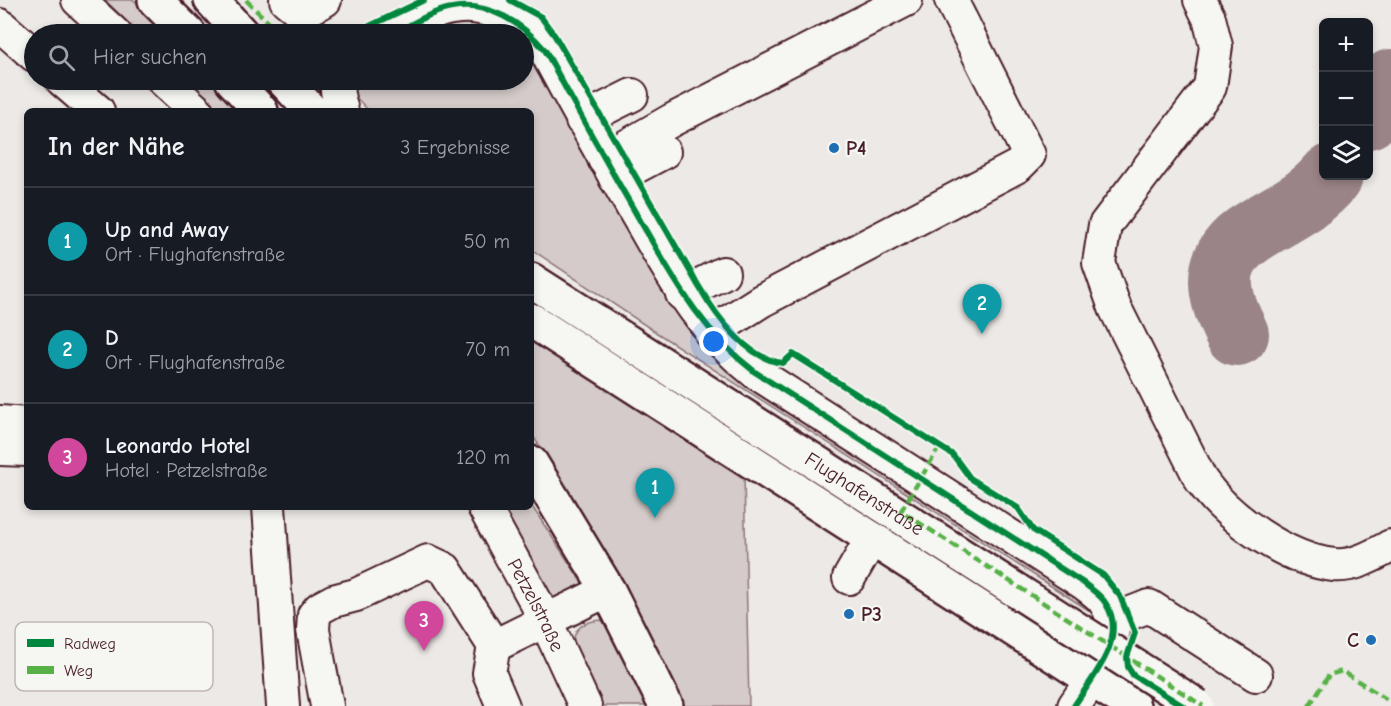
<!DOCTYPE html>
<html lang="de">
<meta charset="utf-8">
<style>
body{margin:0;font-family:"Comic Neue",sans-serif;background:#242831;color:#f1f3f6}
.controls{position:absolute;right:18px;top:18px;display:grid;overflow:hidden;border-radius:9px;box-shadow:0 3px 9px #0003}
.controls button{width:54px;height:54px;display:grid;place-items:center;padding:0;border:0;border-bottom:2px solid #363941;background:#171b24;color:#f1f3f6;font:30px sans-serif}
.you{position:absolute;left:714px;top:342px;width:21px;height:21px;margin:-15px;border:4px solid #fff;border-radius:50%;background:#1a73e8;box-shadow:0 0 0 9px #1a73e833}
.badge{display:grid;place-items:center;width:39px;height:39px;border-radius:50%;background:#1f6fb2;color:#fff;font-size:20px;font-weight:700}
.pin{position:absolute;translate:-50% -50px;filter:drop-shadow(0 2px 3px #0008)}
.pin::after{content:'';position:absolute;top:32px;width:21px;height:18px;background:inherit;clip-path:polygon(0 0,100% 0,50% 100%)}
.list{margin:0;padding:0;list-style:none}
h2{display:flex;justify-content:space-between;align-items:center;height:78px;margin:0;padding:0 24px;font-size:26px}
h2 small{font-size:20px;font-weight:400;color:#9ea1a6}
.list li{display:grid;grid-template-columns:39px 1fr auto;gap:18px;align-items:center;box-sizing:border-box;height:108px;padding:0 24px;border-top:2px solid #363941}
.list b{display:block;font-size:22px;white-space:nowrap}
.list p{margin:0;font-size:20px;white-space:nowrap;color:#9ea1a6}
.list em{font-size:20px;font-style:normal;color:#9ea1a6}
.icon{flex:none;width:33px;height:33px;fill:none;stroke:currentColor;stroke-width:2;stroke-linecap:round;stroke-linejoin:round}
.map{position:relative;flex:none;width:1391px;height:706px;overflow:hidden}
.search{position:absolute;background:#171b24;box-shadow:0 3px 9px #0003;left:24px;top:24px;width:510px;height:66px;display:flex;align-items:center;gap:15px;box-sizing:border-box;padding:0 21px;border-radius:33px;color:#9ea1a6;font-size:22px}
.panel{position:absolute;background:#171b24;box-shadow:0 3px 9px #0003;left:24px;top:108px;width:510px;height:402px;border-radius:9px}
.map>svg:first-child{display:block}
.green{fill:#d4cbca;stroke:#8f757a;stroke-width:1.5}
.lines{fill:none;stroke-linecap:round;stroke-linejoin:round}
.taxiway{stroke:#9b8488;stroke-width:64}
.minor-casing{stroke:#4a1f2b;stroke-width:36}
.major-casing{stroke:#4a1f2b;stroke-width:38}
.minor{stroke:#f6f6f2;stroke-width:32}
.major{stroke:#f6f6f2;stroke-width:33}
.major-bridge-casing{stroke:#4a1f2b;stroke-width:38;stroke-linecap:butt}
.major-bridge{stroke:#f6f6f2;stroke-width:33}
.quiet{stroke:#57b146;stroke-width:4.5;stroke-dasharray:9 4.5;stroke-linecap:butt}
.cycleway-casing{stroke:#f6f6f2;stroke-width:10}
.cycleway{stroke:#00873e;stroke-width:6}
.poi-dot{fill:#1f6fb2;stroke:#f6f6f2;stroke-width:2}
.labels{text-anchor:middle;stroke-width:4.5;stroke-linejoin:round;paint-order:stroke}
.poi-label{font-size:20px;font-weight:bold;fill:#4a1f2b;stroke:#f6f6f2;text-anchor:start}
.street-label{font-size:20px;fill:#4a1f2b;stroke:#f6f6f2}
.key{fill:#f6f6f2;stroke:#c2b6b6;stroke-width:1.5}
.key-label{font-size:16px;fill:#4a1f2b}
</style>
<div class="map">
<svg width="1391" height="706" viewBox="0 0 1391 706">
<rect width="100%" height="100%" fill="#ece9e6"/>
<filter id="ink" filterUnits="userSpaceOnUse"><feTurbulence type="fractalNoise" baseFrequency=".0167" numOctaves="2"/><feDisplacementMap in="SourceGraphic" scale="12" xChannelSelector="R" yChannelSelector="G"/><feConvolveMatrix kernelMatrix="1 2 1 2 8 2 1 2 1" color-interpolation-filters="sRGB"/></filter>
<g filter="url(#ink)">
<!-- green -->
<g class="green">
<polygon points="105,0 134,0 168,34 140,34"/>
<polygon points="462,20 489,21 508,34 419,34"/>
<polygon points="524,50 685,323 734,373 1079,596 1090,611 657,333 531,249 531,111 369,111 351,92 350,80 524,80"/>
<polygon points="186,80 213,80 245,111 217,111"/>
<polygon points="531,337 744,475 749,706 680,706 578,506 531,433"/>
<polygon points="531,505 587,590 549,601 496,507 531,507"/>
<path d="M601 620 610 626 651 706H600C587 680 547 624 601 620Z"/>
</g>
<g class="lines">
<!-- taxiway -->
<g class="taxiway">
<polyline points="1368,117 1391,81"/>
<path d="M1237 334C1181 227 1285 234 1331 176"/>
</g>
<defs>
<g id="minor">
<polyline points="78,0 115,34"/>
<polyline points="286,0 302,13 325,0"/>
<path d="M1200 0 1209 18 1216 46 1210 87 1105 225 1099 263 1115 308 1201 480C1227 518 1287 560 1334 565 1354 567 1374 555 1391 546"/>
<polyline points="0,25 34,55"/>
<path d="M393 34C411 25 432 11 452 8 489 1 522 23 545 50 575 106 606 162 638 217 673 277 699 329 755 372L1085 584C1092 590 1102 596 1106 604 1128 638 1092 678 1074 706"/>
<polyline points="62,80 98,111"/>
<polyline points="163,80 197,111"/>
<polyline points="340,80 337,91 342,111"/>
<polyline points="582,120 632,95"/>
<polyline points="604,159 672,120 906,0"/>
<polyline points="615,178 664,152"/>
<polyline points="682,294 723,273"/>
<polyline points="711,333 761,301 1018,166 1029,155 951,0"/>
<polyline points="0,422 27,424"/>
<polyline points="0,449 27,450"/>
<polyline points="269,507 283,706"/>
<path id="s1" d="M484 507 542 613 585 706"/>
<polyline points="849,578 872,538"/>
<polyline points="1113,620 1149,606 1256,675"/>
<polyline points="494,646 608,590"/>
<polyline points="327,706 313,630 314,615 320,608 333,601 356,595 428,561 445,569 494,646 489,673 503,706"/>
</g>
<g id="major">
<polyline points="155,0 189,34"/>
<polyline points="211,0 242,34"/>
<polyline points="232,80 261,111"/>
<polyline points="283,80 312,111"/>
<path id="s2" d="M531 280 1017 591"/>
<polyline points="531,320 1133,706"/>
<polyline points="531,463 608,590 666,706"/>
</g>
</defs>
<!-- minor casing -->
<use href="#minor" class="minor-casing"/>
<!-- major casing -->
<use href="#major" class="major-casing"/>
<!-- minor -->
<use href="#minor" class="minor"/>
<!-- major -->
<use href="#major" class="major"/>
<defs>
<polyline id="major-bridge" points="1017,591 1197,706"/>
</defs>
<!-- major-bridge casing -->
<use href="#major-bridge" class="major-bridge-casing"/>
<!-- major-bridge -->
<use href="#major-bridge" class="major-bridge"/>
<!-- quiet -->
<g class="quiet">
<polyline points="246,0 280,34"/>
<polyline points="940,446 901,511 1203,706"/>
<polyline points="1309,706 1329,675 1342,671 1391,702"/>
</g>
<defs>
<g id="cycleway">
<path d="M510 0 541 17 555 36 698 285C715 314 746 359 783 363L793 354 953 455 970 478 1018 508 1033 530 1103 575 1120 596 1135 633 1127 657 1128 667 1133 675 1183 706"/>
<polyline points="353,34 424,0"/>
<path d="M393 34C411 25 432 11 452 8 489 1 522 23 545 50 575 106 606 162 638 217 673 277 699 329 755 372L1085 584C1092 590 1102 596 1106 604 1128 638 1092 678 1074 706"/>
</g>
</defs>
<!-- cycleway casing -->
<use href="#cycleway" class="cycleway-casing"/>
<!-- cycleway -->
<use href="#cycleway" class="cycleway"/>
</g>
</g>
<!-- markers -->
<g class="poi-dot">
<circle cx="834" cy="148" r="6"/>
<circle cx="849" cy="614" r="6"/>
<circle cx="1371" cy="640" r="6"/>
</g>
<g class="labels">
<!-- poi labels -->
<g class="poi-label">
<text x="846" y="155">P4</text>
<text x="861" y="621">P3</text>
<text x="1359" y="647" text-anchor="end">C</text>
</g>
<!-- street labels -->
<g class="street-label">
<text dy="7" stroke="none"><textPath href="#s2" startOffset="396">Flughafenstraße</textPath></text>
<text dy="7" stroke="none"><textPath href="#s1" startOffset="111">Petzelstraße</textPath></text>
</g>
</g>
<!-- legend -->
<rect x="15" y="622" width="198" height="69" rx="9" class="key"/>
<rect x="27" y="639" width="27" height="8" fill="#00873e"/>
<rect x="27" y="666" width="27" height="8" fill="#57b146"/>
<g class="key-label">
<text x="64" y="649">Radweg</text>
<text x="64" y="676">Weg</text>
</g>
</svg>
<div class="controls">
<button>+</button>
<button>−</button>
<button><svg class="icon" aria-label="layers" viewBox="0 0 24 24"><path d="M12 4l9 5-9 5-9-5zM3 14l9 5 9-5"/></svg></button>
</div>
<div class="you"></div>
<div class="pin badge" style="left:655px;top:518px;background:#0f9aa8">1</div>
<div class="pin badge" style="left:982px;top:334px;background:#0f9aa8">2</div>
<div class="pin badge" style="left:424px;top:651px;background:#d1479c">3</div>
<div class="search"><svg class="icon" aria-label="search" viewBox="0 0 24 24"><circle cx="10" cy="10" r="6"/><path d="M15 15l6 6"/></svg>Hier suchen</div>
<section class="panel">
<h2>In der Nähe<small>3 Ergebnisse</small></h2>
<ul class="list">
<li><span class="badge" style="background:#0f9aa8">1</span><div><b>Up and Away</b><p>Ort · Flughafenstraße</p></div><em>50 m</em></li>
<li><span class="badge" style="background:#0f9aa8">2</span><div><b>D</b><p>Ort · Flughafenstraße</p></div><em>70 m</em></li>
<li><span class="badge" style="background:#d1479c">3</span><div><b>Leonardo Hotel</b><p>Hotel · Petzelstraße</p></div><em>120 m</em></li>
</ul>
</section>
</div>
